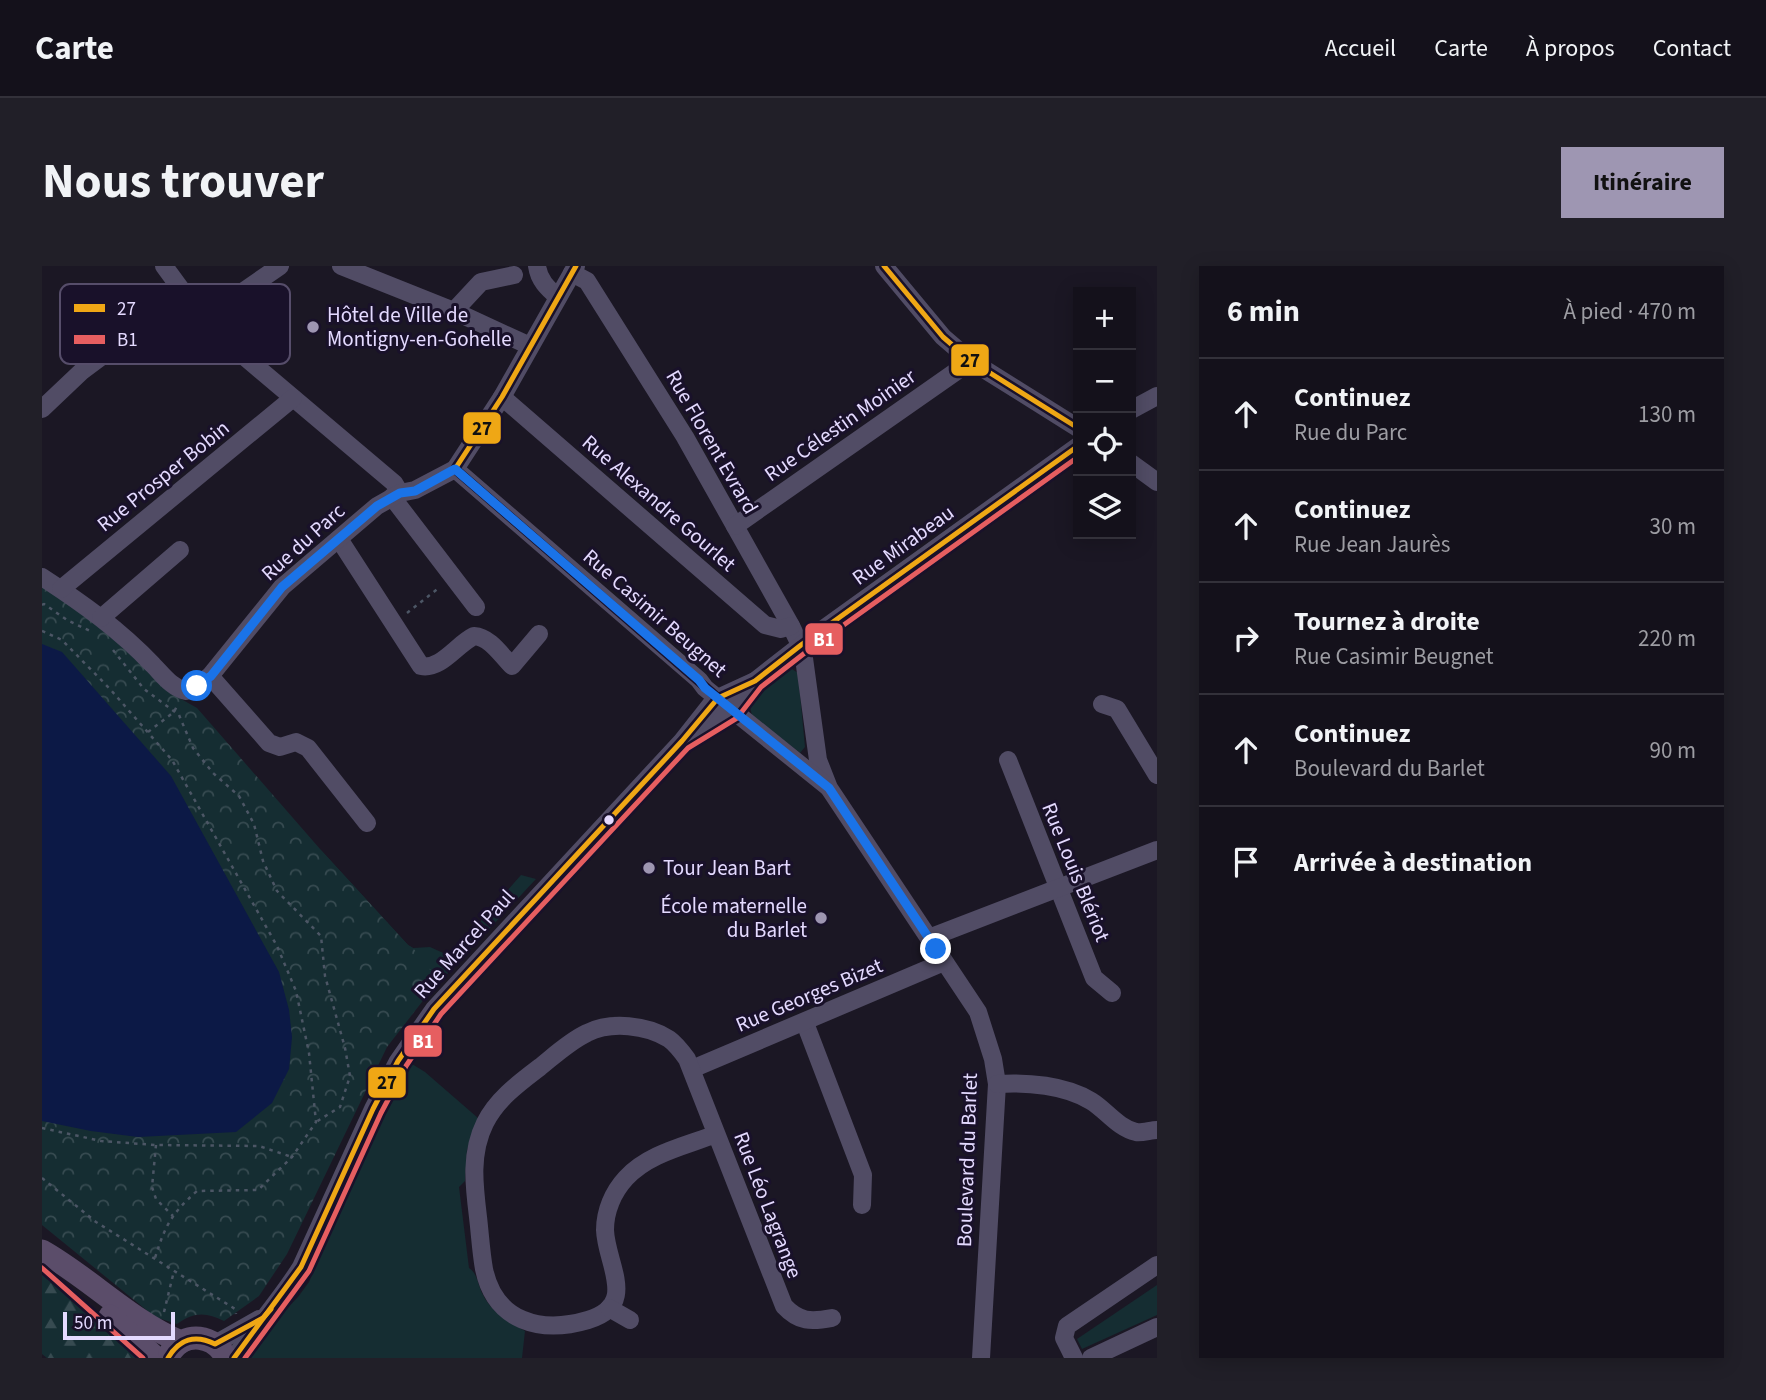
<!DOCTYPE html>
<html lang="fr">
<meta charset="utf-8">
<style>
body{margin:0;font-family:"Source Sans 3",sans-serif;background:#211f28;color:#f1f3f6}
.controls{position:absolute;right:21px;top:21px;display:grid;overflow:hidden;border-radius:0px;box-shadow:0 4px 18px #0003}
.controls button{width:63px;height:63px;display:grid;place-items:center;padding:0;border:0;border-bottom:2px solid #33313a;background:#14111b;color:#f1f3f6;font:35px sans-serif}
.scale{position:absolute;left:21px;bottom:18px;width:112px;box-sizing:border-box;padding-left:7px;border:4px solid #e4daff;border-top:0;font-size:19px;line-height:24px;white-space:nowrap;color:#e4daff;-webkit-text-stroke:5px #19112a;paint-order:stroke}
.stop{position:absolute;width:21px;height:21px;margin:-16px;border:5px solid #1a73e8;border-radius:50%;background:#fff}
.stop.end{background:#1a73e8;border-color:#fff;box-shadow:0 2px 7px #0008}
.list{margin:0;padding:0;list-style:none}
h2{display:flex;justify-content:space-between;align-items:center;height:91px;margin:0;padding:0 28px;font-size:30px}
h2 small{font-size:23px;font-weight:400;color:#9d9da3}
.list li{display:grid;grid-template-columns:46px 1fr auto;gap:21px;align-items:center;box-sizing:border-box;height:112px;padding:0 28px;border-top:2px solid #33313a}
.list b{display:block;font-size:26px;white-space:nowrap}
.list p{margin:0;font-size:23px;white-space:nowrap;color:#9d9da3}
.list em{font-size:23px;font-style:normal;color:#9d9da3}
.icon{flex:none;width:38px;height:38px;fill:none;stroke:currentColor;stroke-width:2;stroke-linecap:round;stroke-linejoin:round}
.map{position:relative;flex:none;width:1115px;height:1092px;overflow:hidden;border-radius:0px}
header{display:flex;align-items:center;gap:42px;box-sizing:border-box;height:98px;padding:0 35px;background:#14111b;border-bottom:2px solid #33313a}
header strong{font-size:33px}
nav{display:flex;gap:38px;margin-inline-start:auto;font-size:24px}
.intro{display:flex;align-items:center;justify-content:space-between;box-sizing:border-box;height:168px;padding:0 42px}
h1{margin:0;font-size:49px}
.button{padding:18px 32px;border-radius:0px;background:#9e96b2;color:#111;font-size:24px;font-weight:700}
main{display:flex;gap:42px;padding:0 42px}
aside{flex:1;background:#14111b;border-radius:0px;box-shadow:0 4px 18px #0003}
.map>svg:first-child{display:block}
.grass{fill:#152d32}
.forest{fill:url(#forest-firs)}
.park{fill:url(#park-crowns)}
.water{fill:#0c1946}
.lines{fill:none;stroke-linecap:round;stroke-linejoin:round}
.path{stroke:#4c5665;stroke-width:2.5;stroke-dasharray:3.5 5;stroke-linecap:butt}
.minor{stroke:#514c65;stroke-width:18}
.major{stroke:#5b4d6a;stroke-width:23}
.bus-1-casing{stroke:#19112a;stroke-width:10}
.bus-2-casing{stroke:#19112a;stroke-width:10}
.bus-1{stroke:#efa715;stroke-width:5}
.bus-2{stroke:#e65e60;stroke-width:5}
.route{stroke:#1a73e8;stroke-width:9}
.poi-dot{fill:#9e96b2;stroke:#19112a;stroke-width:2.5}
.bus-dot{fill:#e4daff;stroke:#19112a;stroke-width:2.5}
.labels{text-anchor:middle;stroke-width:6;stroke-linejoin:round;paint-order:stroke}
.poi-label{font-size:21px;fill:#e4daff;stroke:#19112a;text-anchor:start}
.street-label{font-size:21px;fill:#e4daff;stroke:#19112a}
.key{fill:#19112a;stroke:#564d6a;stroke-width:2}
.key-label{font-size:19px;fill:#e4daff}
.line-badge{stroke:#19112a;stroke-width:2.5}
.badge-label{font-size:19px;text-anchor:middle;font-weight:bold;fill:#fff}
.pale-badge-label{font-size:19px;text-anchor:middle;font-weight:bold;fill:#111}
</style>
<header>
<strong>Carte</strong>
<nav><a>Accueil</a><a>Carte</a><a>À propos</a><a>Contact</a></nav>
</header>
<div class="intro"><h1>Nous trouver</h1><a class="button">Itinéraire</a></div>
<main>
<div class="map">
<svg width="1115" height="1092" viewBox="0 0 1115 1092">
<defs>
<pattern id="forest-firs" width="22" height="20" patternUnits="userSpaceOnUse" patternTransform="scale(1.75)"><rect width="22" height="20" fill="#152d32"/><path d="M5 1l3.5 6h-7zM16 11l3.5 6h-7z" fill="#374b51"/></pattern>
<pattern id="park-crowns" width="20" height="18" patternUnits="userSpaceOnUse" patternTransform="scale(1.75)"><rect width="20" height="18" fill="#152d32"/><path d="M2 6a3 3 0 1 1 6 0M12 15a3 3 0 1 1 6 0" fill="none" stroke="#374b51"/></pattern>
</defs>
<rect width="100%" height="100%" fill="#1b1724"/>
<!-- grass -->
<g class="grass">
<polygon points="747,401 756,407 763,481 758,487 710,449 707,438"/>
<polygon points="278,583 366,679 371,682 388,681 408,690 479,609 494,613 380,735"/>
<path d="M370 798 383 806 436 852 425 884 423 915 417 921 427 1002C435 1007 436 1018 440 1027 449 1046 465 1055 483 1065L480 1092H205L231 1057 256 1031 267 1016 324 886Z"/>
<polygon points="1115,1019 1115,1049 1040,1083 1035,1073"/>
</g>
<!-- forest -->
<polygon class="forest" points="0,1006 95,1084 94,1092 5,1092 0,1088"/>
<!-- park -->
<path class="park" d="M0 318 68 366 132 429 155 442 278 583 366 679 371 682 397 714 345 781 245 988 217 1030 182 1055C164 1046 152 1046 135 1058L113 1051 0 959Z"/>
<!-- water -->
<polygon class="water" points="0,378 20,386 129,510 237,706 247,744 250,771 247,803 230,837 194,866 96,871 49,865 0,855"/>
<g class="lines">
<!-- path -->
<g class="path">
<polyline points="0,339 2,338 25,354 48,365"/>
<polyline points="365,347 398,321"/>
<path d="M0 365 20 374 68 423 130 494 235 680 254 725 267 787 274 856 250 891 216 924 155 925C129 948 123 960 113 992"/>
<polyline points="71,384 102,423 137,449 151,482 171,507 197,530 212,558 221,595 235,625 279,670 283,710 303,782 308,810 298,841 274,856"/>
<polyline points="106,466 132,446 136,438"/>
<polyline points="0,862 59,875 114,879 217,880 250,891"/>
<polyline points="114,879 110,921 114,933 131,950"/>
<polyline points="0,912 54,956 193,1043 194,1048"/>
<polyline points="122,1046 132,1005"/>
</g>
<!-- minor -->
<g class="minor">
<polyline points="122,0 155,45 184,75 352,217 358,227"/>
<polyline points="299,0 412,45 488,80"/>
<path d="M495 0C497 14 505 22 516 31"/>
<polyline points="842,0 901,71 929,95 1036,162"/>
<polyline points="530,7 545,15 643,171 749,360 761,385 776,494 787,522 936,746 951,793 955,818 939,1092"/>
<polyline points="412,45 439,16 472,9"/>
<polyline points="163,52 238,0"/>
<polyline points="460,131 723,359 739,363 749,360"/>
<polyline points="0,143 40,105 142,29"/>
<polyline points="1089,144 1115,130"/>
<polyline points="1089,197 1115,216"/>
<polyline points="413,203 657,414 663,422 786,521"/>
<polyline points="350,231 434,341"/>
<polyline points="693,260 929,95"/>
<path d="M297 273 379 400C399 404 415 378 432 370 448 371 459 389 470 400L497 368"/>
<path d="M0 311C40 337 78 364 111 399 121 409 130 422 144 425L155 420 168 410 240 321 335 240 358 227 373 224 413 203 460 131 534 0"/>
<polyline points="19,323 251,132"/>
<polyline points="59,352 138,284"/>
<polyline points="168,410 227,477 238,481 254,476 266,482 325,557"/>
<polyline points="1060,438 1075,443 1115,509"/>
<polyline points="649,469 690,445 713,415 759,379 1036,180"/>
<polyline points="966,494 1052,712 1070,727"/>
<polyline points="887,672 1115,584"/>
<polyline points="763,757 821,909 820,939"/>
<polyline points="650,803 902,696"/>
<path d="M955 818C985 816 1023 819 1049 835 1064 844 1076 862 1094 866 1100 867 1109 864 1115 864"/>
<path d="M674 868C644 880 607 887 584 912 571 926 563 945 563 964 564 998 597 1039 546 1054 499 1068 453 1056 442 1003 439 986 438 968 436 951 432 919 428 887 443 857 455 833 477 817 498 801 513 789 528 775 545 767 569 755 605 759 627 773 634 778 640 786 645 793L742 1040C757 1056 769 1056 790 1052"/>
<polyline points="567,1042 588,1054"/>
<polyline points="173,1078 217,1053"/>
<path d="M192 1092C214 1061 239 1033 259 1001L331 843 356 795 392 743 640 475 670 437 676 432 713 415"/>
<polyline points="1032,1092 1022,1072 1025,1060 1115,999"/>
<polyline points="1049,1092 1115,1061"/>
</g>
<!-- major -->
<g class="major">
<path d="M0 985C48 1012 87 1054 139 1076"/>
<polyline points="68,1050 114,1092"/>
<path d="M128 1087C143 1064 173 1069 184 1092"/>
</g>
<defs>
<g id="bus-1">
<polyline points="534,0 460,131 413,203 676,432"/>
<polyline points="842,0 901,71 929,95 1036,162"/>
<path d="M126 1092C137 1073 153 1068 173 1078L221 1052 229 1043"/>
<polyline points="192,1092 259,1001 331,843 356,795 392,743 640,475 676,432 713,415 759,379 1036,180"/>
</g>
<g id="bus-2">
<polyline points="0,1002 101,1092"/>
<polyline points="203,1092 267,1005 339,847 364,800 399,748 646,482 695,452 719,421 764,386 1036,191"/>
</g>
</defs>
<!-- bus-1 casing -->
<use href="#bus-1" class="bus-1-casing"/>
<!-- bus-2 casing -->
<use href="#bus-2" class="bus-2-casing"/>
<!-- bus-1 -->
<use href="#bus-1" class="bus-1"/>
<!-- bus-2 -->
<use href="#bus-2" class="bus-2"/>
</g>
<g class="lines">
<!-- route -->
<polyline class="route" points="155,420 169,410 240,321 335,240 358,227 373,225 413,203 657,414 663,422 787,522 894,683"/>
</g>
<!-- markers -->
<g class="poi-dot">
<circle cx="271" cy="61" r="7"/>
<circle cx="607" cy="602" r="7"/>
<circle cx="779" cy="652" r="7"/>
</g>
<circle class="bus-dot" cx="567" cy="554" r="6"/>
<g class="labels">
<!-- poi labels -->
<g class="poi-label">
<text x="285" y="56">Hôtel de Ville de<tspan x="285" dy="24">Montigny-en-Gohelle</tspan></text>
<text x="621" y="609">Tour Jean Bart</text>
<text x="765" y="647" text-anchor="end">École maternelle<tspan x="765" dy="24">du Barlet</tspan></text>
</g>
<!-- street labels -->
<g class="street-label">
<text transform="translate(798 159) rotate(-35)" y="7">Rue Célestin Moinier</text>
<text transform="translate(670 176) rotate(60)" y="7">Rue Florent Evrard</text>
<text transform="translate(121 210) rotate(-39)" y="7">Rue Prosper Bobin</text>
<text transform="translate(617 237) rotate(41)" y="7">Rue Alexandre Gourlet</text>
<text transform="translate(261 276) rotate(-42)" y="7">Rue du Parc</text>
<text transform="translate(861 279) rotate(-36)" y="7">Rue Mirabeau</text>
<text transform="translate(613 347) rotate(41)" y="7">Rue Casimir Beugnet</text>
<text transform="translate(1034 606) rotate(68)" y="7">Rue Louis Blériot</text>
<text transform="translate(422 678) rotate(-48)" y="7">Rue Marcel Paul</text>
<text transform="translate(767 729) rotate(-23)" y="7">Rue Georges Bizet</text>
<text transform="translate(925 894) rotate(-88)" y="7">Boulevard du Barlet</text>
<text transform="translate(726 939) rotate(69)" y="7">Rue Léo Lagrange</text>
</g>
</g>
<!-- legend -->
<rect x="18" y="18" width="230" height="80" rx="10" class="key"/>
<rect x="32" y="38" width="31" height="8" fill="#efa715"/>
<rect x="32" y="69" width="31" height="9" fill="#e65e60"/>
<g class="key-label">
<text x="75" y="49">27</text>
<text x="75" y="80">B1</text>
</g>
<g class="line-badge">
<rect x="908" y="77" width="40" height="34" rx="7" fill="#efa715"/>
<rect x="420" y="145" width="40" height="34" rx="7" fill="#efa715"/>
<rect x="762" y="356" width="40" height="34" rx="7" fill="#e65e60"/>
<rect x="361" y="758" width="40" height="34" rx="7" fill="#e65e60"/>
<rect x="325" y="800" width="40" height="33" rx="7" fill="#efa715"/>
</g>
<g class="badge-label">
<text x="782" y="380">B1</text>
<text x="381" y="782">B1</text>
</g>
<g class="pale-badge-label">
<text x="928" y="101">27</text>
<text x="440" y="169">27</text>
<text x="345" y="823">27</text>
</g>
</svg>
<div class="controls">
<button>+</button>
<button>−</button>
<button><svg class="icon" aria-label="locate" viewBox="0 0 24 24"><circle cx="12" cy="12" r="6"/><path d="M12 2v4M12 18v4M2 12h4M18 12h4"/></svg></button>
<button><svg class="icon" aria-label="layers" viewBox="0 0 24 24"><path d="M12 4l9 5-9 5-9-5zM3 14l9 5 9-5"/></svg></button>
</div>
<div class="scale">50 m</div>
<div class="stop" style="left:155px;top:420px"></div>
<div class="stop end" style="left:894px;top:683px"></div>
</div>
<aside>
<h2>6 min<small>À pied · 470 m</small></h2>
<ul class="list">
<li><svg class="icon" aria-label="ahead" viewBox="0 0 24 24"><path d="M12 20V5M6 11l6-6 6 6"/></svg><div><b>Continuez</b><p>Rue du Parc</p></div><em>130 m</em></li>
<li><svg class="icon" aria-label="ahead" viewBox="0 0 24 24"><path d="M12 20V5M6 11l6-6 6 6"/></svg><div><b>Continuez</b><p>Rue Jean Jaurès</p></div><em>30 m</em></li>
<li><svg class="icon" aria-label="right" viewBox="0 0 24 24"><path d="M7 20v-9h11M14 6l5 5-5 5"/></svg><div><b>Tournez à droite</b><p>Rue Casimir Beugnet</p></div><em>220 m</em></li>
<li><svg class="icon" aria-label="ahead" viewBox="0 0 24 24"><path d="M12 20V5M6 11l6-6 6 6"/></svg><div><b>Continuez</b><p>Boulevard du Barlet</p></div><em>90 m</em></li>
<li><svg class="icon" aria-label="arrive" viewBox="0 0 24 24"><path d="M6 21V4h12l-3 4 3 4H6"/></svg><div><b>Arrivée à destination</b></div></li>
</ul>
</aside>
</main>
